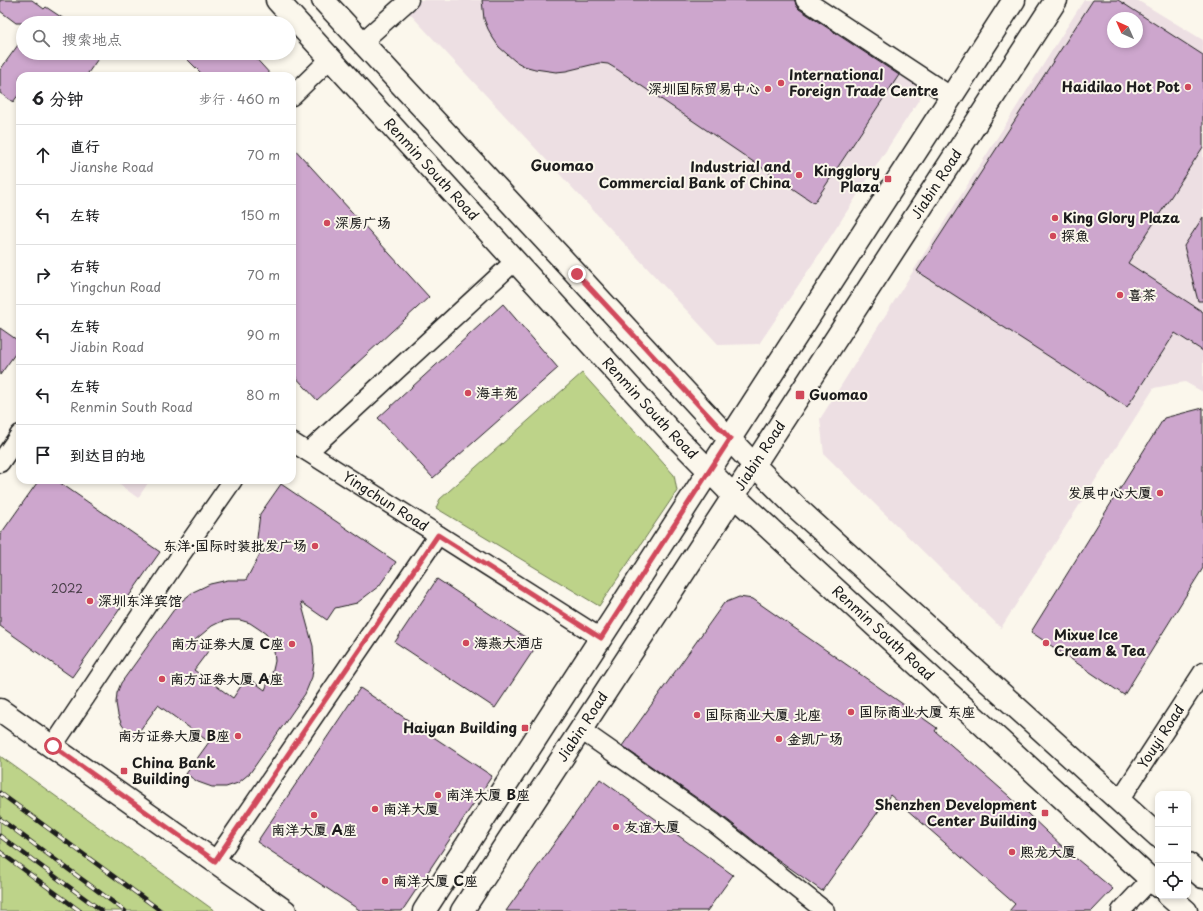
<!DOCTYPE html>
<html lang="zh">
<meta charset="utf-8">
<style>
body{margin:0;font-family:"Playpen Sans","LXGW WenKai TC",sans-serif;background:#f6f6f6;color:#202124}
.controls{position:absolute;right:12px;bottom:12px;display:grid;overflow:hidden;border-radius:8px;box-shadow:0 2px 6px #0003}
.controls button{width:36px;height:36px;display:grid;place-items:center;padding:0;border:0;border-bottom:1px solid #e0e0e0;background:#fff;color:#202124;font:20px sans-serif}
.compass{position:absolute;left:1107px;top:12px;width:36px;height:36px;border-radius:50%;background:#fff;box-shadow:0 2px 6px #0003;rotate:315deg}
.stop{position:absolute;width:12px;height:12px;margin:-9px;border:3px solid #d1495b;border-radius:50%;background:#fff}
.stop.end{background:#d1495b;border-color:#fff;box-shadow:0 1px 4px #0008}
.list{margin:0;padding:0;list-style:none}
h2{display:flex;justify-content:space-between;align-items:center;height:52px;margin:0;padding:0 16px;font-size:17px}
h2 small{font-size:13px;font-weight:400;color:#757577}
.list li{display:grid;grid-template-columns:26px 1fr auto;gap:12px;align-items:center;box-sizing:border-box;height:60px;padding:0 16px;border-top:1px solid #e0e0e0}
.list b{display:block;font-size:15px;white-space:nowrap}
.list p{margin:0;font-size:13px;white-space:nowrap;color:#757577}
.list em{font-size:13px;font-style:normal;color:#757577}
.icon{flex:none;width:22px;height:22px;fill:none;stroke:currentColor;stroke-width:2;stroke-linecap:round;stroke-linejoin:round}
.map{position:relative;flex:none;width:1203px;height:911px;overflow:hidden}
.search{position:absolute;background:#fff;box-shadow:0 2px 6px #0003;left:16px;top:16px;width:280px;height:44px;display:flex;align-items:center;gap:10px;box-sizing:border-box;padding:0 14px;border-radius:22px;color:#757577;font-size:15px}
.panel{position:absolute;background:#fff;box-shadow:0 2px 6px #0003;left:16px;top:72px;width:280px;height:412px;border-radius:12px}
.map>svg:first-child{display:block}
.built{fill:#eddfe3;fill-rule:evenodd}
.green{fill:#bdd389;stroke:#6c7852}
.building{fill:#cda6cd;stroke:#1c1c1c;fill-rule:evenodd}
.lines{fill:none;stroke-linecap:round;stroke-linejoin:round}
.minor-casing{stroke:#1c1c1c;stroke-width:21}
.major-casing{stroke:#1c1c1c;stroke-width:25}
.minor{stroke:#fbf7ec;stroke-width:18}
.major{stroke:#fbf7ec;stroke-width:22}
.rail-casing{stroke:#1c1c1c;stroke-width:4.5}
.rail{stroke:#fbf7ec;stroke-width:3;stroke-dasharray:9;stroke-linecap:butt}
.route{stroke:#d1495b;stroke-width:5}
.poi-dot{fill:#d1495b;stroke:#fbf7ec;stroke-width:1.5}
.labels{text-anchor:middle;stroke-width:4;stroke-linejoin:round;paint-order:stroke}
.number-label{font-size:12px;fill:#483e48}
.poi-label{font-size:14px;font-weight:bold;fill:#1c1c1c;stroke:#fbf7ec;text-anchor:start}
.street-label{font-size:14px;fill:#1c1c1c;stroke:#fbf7ec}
.neighbourhood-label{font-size:15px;font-weight:bold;fill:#1c1c1c;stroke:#fbf7ec}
</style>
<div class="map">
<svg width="1203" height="911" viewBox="0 0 1203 911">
<rect width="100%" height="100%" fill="#fbf7ec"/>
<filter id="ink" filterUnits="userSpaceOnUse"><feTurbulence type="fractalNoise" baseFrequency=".025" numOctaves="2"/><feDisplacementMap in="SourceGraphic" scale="8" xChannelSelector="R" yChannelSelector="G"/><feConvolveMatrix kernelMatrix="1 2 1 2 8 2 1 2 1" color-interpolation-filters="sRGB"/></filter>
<g filter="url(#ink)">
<!-- built -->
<g class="built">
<polygon points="397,0 794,0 927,87 822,250 759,344 719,345"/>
<path d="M1084 0H1137L1203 40V392L1185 382 1154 388 1001 628 824 454 820 419ZM1113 18H1137V42H1113Z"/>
<polygon points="113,480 150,480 138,498"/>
</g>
<!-- green -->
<g class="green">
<polygon points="582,373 674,475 677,491 599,606 436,508 440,499"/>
<polygon points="0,756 215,911 0,911"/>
</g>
<!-- building -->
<g class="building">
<polygon points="0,0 32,0 44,9 46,7 70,23 16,23 0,11"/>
<polygon points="482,0 795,0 796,5 799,9 899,75 814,203 618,70 608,64 599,63 566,71 556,72 535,69 524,66 515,61 499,47 493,38 488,29 484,19"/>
<path d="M1093 0H1118L1203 55V147L1128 263 1203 312V351L1175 333 1127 407 917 271ZM1113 18H1137V42H1113Z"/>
<polygon points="23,38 23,53 102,53 86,76 20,76 20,93 13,102 0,93 0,70"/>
<polygon points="181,53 251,53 272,76 204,76"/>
<polygon points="292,146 429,297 317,400 292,373"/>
<polygon points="1203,217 1203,301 1198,301 1184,246"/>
<polygon points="503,304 558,368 433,478 378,418"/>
<polygon points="0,328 20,342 20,347 0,375"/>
<polygon points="1203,408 1203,568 1124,695 1031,632 1164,418"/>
<polygon points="39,480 56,480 160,552 72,677 0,626 0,535"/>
<path d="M281 484 396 562 379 586 357 603 335 608 327 620 301 602 313 646 314 662 312 677 305 694 250 773 238 783 226 787H212L198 782 186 774 209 742 158 705 135 737 127 731 122 725 118 715 116 703 117 693 121 683 178 604 193 592 210 584 228 580H246L260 554 257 538 260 514ZM230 620H240L250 623 259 629 266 634 271 643 274 651 275 661 273 670 265 690 247 677 233 698 194 670 209 650 195 640 212 626 220 622Z"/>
<polygon points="437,579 537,645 495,708 395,642"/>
<polygon points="739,597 753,599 937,728 935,731 1009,796 1066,850 1113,889 1092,911 1009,911 1015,904 890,795 822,891 773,856 720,814 622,746 724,603"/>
<polygon points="360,688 492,776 402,911 361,911 257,842"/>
<polygon points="600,779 733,875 707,911 506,911"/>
</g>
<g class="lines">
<defs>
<g id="minor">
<polyline points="805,0 952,97"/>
<polyline points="362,42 409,0"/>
<polyline points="292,96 331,58"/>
<path id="s1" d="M292 442 601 638"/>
<polyline points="308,452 515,261"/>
<polyline points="0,463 20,434"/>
<polyline points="581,730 714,823 825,911"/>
<polyline points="53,746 180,556 233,480"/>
<path id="s2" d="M1119 801 1203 672"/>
<polyline points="215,861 438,535"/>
<polyline points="1121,911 1151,879"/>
</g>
<g id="major">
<path id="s3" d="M277 0 671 432 733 495 1158 886"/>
<polyline points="323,0 704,412 754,465 797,508 1158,836"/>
<polyline points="0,710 285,911"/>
<polyline points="1188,864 1203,877"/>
<polyline points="1169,896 1186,911"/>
<polyline points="424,911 1014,0"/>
<path id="s4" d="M462 911 754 465 1056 0"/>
</g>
</defs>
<!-- minor casing -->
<use href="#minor" class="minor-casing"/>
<!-- major casing -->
<use href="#major" class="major-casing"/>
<!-- minor -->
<use href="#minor" class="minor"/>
<!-- major -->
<use href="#major" class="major"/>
<defs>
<g id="rail">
<polyline points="0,793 161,911"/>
<polyline points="0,819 125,911"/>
<polyline points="0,836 102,911"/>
<polyline points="0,852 80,911"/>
</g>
</defs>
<!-- rail casing -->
<use href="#rail" class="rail-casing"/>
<!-- rail -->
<use href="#rail" class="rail"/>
</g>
</g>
<g class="lines" filter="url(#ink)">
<!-- route -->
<polyline class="route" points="53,746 215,861 438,535 601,638 730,439 577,274"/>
</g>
<!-- markers -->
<g class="poi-dot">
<circle cx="781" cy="83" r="4"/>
<circle cx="1188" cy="87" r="4"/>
<circle cx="768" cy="89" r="4"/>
<circle cx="799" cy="175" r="4"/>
<rect x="884" y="175" width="8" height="8" rx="2"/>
<circle cx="1055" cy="218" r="4"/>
<circle cx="327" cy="223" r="4"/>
<circle cx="1053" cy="236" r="4"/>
<circle cx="1120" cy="295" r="4"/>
<circle cx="468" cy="393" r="4"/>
<rect x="795" y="390" width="10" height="10" rx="2"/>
<circle cx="1160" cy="493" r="4"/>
<circle cx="315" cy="546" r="4"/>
<circle cx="90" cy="601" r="4"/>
<circle cx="466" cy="643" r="4"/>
<circle cx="1046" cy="643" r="4"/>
<circle cx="292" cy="644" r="4"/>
<circle cx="162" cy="679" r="4"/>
<circle cx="851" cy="712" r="4"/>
<circle cx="697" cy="715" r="4"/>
<rect x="521" y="724" width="8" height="8" rx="2"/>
<circle cx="238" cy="736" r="4"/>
<circle cx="779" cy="739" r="4"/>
<rect x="120" y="767" width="8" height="8" rx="2"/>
<circle cx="438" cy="795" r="4"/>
<circle cx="375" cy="809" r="4"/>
<rect x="1041" y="809" width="8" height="8" rx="2"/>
<circle cx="314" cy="815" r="4"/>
<circle cx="616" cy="827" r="4"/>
<circle cx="1012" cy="852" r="4"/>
<circle cx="385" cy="881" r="4"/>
</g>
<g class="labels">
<!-- number labels -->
<g class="number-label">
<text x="67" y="593">2022</text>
</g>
<!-- poi labels -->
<g class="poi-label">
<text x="789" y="80">International<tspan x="789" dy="16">Foreign Trade Centre</tspan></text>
<text x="1180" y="92" text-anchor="end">Haidilao Hot Pot</text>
<text x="760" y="94" text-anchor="end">深圳国际贸易中心</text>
<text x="791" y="172" text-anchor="end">Industrial and<tspan x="791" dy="16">Commercial Bank of China</tspan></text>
<text x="880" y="176" text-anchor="end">Kingglory<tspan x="880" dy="16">Plaza</tspan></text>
<text x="1063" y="223">King Glory Plaza</text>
<text x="335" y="228">深房广场</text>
<text x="1061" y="241">探魚</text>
<text x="1128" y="300">喜茶</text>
<text x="476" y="398">海丰苑</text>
<text x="809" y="400">Guomao</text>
<text x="1152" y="498" text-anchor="end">发展中心大厦</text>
<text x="307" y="551" text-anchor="end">东洋·国际时装批发广场</text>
<text x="98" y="606">深圳东洋宾馆</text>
<text x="1054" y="640">Mixue Ice<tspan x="1054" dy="16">Cream &amp; Tea</tspan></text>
<text x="474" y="648">海燕大酒店</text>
<text x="284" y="649" text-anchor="end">南方证券大厦 C座</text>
<text x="170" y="684">南方证券大厦 A座</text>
<text x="859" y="717">国际商业大厦 东座</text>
<text x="705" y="720">国际商业大厦 北座</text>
<text x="517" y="733" text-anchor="end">Haiyan Building</text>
<text x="230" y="741" text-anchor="end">南方证券大厦 B座</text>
<text x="787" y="744">金凯广场</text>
<text x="132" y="768">China Bank<tspan x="132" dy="16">Building</tspan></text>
<text x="446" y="800">南洋大厦 B座</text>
<text x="1037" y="810" text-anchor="end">Shenzhen Development<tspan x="1037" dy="16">Center Building</tspan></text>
<text x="383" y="814">南洋大厦</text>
<text x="624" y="832">友谊大厦</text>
<text x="314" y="835" text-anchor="middle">南洋大厦 A座</text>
<text x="1020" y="857">熙龙大厦</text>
<text x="393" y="886">南洋大厦 C座</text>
</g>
<!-- street labels -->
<g class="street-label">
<text dy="5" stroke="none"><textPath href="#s3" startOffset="229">Renmin South Road</textPath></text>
<text dy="5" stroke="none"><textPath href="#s4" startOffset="868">Jiabin Road</textPath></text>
<text dy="5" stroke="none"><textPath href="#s3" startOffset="553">Renmin South Road</textPath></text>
<text dy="5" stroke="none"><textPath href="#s4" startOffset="544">Jiabin Road</textPath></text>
<text dy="5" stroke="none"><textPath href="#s1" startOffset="111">Yingchun Road</textPath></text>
<text dy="5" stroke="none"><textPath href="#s3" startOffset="877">Renmin South Road</textPath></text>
<text dy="5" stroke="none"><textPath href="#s4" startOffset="220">Jiabin Road</textPath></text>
<text dy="5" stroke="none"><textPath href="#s2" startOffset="77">Youyi Road</textPath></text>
</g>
<!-- neighbourhood labels -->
<g class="neighbourhood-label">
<text x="562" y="171">Guomao</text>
</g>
</g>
</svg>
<div class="controls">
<button>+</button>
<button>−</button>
<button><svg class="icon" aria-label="locate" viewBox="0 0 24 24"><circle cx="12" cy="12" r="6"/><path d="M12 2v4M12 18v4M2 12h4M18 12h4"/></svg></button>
</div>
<svg class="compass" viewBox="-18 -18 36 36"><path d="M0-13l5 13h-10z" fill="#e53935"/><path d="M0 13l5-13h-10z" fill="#757577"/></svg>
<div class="stop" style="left:53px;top:746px"></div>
<div class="stop end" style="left:577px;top:274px"></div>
<div class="search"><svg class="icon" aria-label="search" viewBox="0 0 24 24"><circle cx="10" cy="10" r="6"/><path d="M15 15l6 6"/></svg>搜索地点</div>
<section class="panel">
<h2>6 分钟<small>步行 · 460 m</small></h2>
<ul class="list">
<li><svg class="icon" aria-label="ahead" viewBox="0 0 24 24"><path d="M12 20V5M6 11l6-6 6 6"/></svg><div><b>直行</b><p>Jianshe Road</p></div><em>70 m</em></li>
<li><svg class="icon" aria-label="left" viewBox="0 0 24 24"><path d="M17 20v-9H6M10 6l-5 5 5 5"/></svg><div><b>左转</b></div><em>150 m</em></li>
<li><svg class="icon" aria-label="right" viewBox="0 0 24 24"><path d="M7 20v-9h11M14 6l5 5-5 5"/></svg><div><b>右转</b><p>Yingchun Road</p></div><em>70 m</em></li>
<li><svg class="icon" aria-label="left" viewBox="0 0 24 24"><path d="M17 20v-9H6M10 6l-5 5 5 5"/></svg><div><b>左转</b><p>Jiabin Road</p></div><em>90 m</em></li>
<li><svg class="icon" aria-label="left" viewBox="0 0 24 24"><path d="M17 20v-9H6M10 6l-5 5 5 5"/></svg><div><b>左转</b><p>Renmin South Road</p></div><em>80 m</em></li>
<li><svg class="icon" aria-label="arrive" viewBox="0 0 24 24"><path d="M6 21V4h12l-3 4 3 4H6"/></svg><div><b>到达目的地</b></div></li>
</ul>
</section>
</div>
